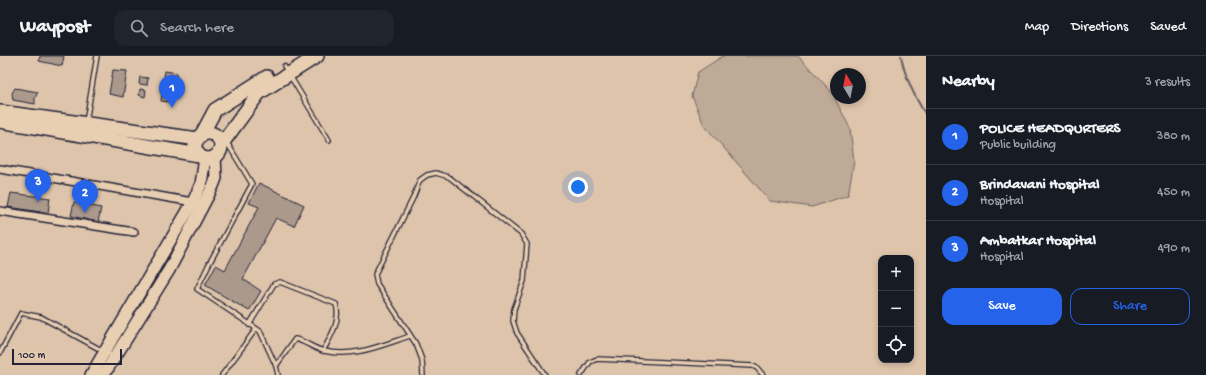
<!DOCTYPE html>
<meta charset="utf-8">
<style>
body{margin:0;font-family:"Gochi Hand",sans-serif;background:#20242c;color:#f1f3f6}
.controls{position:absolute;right:12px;bottom:12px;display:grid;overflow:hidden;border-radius:8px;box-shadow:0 2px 6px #0003}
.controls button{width:36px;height:36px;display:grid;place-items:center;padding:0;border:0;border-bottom:1px solid #363941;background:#171b24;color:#f1f3f6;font:20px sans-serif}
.compass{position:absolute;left:830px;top:12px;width:36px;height:36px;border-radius:50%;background:#171b24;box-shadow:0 2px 6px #0003;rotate:350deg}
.scale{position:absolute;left:12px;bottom:10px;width:110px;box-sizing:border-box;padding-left:4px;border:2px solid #22223b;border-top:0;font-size:11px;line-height:14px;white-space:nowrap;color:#22223b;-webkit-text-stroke:3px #e9cfb1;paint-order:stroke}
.you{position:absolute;left:578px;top:131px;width:14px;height:14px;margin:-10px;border:3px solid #fff;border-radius:50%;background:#1a73e8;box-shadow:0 0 0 6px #1a73e833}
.badge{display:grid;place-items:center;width:26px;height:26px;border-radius:50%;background:#2563eb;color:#fff;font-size:13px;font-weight:700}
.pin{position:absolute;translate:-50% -33px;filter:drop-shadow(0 1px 2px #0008)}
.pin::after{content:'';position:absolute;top:21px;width:14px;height:12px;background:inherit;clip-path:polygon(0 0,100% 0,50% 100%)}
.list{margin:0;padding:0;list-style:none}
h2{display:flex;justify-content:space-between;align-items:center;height:52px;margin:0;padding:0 16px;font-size:17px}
h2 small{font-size:13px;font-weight:400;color:#9ea1a6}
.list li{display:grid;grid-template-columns:26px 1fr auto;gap:12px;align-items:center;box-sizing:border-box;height:56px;padding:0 16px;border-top:1px solid #363941}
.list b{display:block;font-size:15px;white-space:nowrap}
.list p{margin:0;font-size:13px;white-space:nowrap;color:#9ea1a6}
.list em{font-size:13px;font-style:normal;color:#9ea1a6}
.actions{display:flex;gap:8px;padding:12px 16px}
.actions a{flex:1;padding:9px 0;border:1px solid #2563eb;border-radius:12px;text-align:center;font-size:14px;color:#2563eb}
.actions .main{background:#2563eb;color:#fff}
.icon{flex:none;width:22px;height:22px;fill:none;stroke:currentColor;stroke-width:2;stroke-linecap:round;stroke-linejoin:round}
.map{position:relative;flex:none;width:926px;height:319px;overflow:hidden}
header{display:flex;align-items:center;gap:24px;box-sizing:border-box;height:56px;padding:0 20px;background:#171b24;border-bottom:1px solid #363941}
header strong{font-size:19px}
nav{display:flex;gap:22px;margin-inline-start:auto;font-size:14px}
.search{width:280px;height:36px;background:#20242c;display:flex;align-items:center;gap:10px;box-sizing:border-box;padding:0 14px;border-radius:12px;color:#9ea1a6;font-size:15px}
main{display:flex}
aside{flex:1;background:#171b24}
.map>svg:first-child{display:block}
.green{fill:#beaa97;stroke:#706669}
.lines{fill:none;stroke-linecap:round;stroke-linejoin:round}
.stream{stroke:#695f66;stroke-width:2}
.building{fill:#ab998c;stroke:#22223b}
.lane-casing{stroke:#22223b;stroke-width:6}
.street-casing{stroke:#22223b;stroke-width:10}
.primary-casing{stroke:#22223b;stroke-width:14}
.highway-casing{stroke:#22223b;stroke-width:16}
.lane{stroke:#e9cfb1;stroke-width:3.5}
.street{stroke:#e9cfb1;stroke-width:7}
.primary{stroke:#e9cfb1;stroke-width:11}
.highway{stroke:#e9cfb1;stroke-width:13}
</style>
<header>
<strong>Waypost</strong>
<div class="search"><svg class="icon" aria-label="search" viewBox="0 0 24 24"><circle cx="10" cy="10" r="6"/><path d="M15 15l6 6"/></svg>Search here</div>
<nav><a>Map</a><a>Directions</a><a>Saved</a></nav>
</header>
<main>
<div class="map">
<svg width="926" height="319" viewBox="0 0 926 319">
<rect width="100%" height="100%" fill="#ddc4aa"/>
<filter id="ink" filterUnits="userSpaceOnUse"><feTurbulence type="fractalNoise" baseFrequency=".025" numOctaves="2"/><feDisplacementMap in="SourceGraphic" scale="8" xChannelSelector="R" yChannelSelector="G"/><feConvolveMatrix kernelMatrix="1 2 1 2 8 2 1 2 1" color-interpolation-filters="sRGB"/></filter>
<g filter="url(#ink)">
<!-- green -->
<polygon class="green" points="723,0 798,0 831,35 850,72 854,105 848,139 812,151 770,145 704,69 692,40 698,16"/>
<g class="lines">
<!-- stream -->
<path class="stream" d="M901 0C905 22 914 40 926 59"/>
</g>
<!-- building -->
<g class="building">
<polygon points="40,0 64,0 62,10 39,5"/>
<polygon points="113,14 127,15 123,41 109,38"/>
<polygon points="165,15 177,17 174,41 169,41 169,46 161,45"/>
<polygon points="140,21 148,22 147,29 139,28"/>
<polygon points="15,32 38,36 35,42 35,48 13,44 12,37"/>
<polygon points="140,33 146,34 145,41 139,39"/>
<polygon points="259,127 304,149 294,170 276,162 243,223 261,235 249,255 205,229 216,209 225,214 259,151 249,147"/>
<polygon points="11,137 50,142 48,157 8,151"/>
<polygon points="74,146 101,152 98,166 71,160"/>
</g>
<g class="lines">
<defs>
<g id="lane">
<polyline points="284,10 329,84"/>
<polyline points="86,66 97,0"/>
<polyline points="226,85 252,128 209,208 197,233 260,275 276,310 278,319"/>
<path d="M249 269 274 228 280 226 336 248C341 265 331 280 323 295"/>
<polyline points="0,297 21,257 41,261 114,301"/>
<path d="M276 310 295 283C305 285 314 293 324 295 354 302 382 289 410 280"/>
<polyline points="222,319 256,273"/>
<polyline points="423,319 422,304 416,288 377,228 375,218 413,142 420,124 427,119 436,117 449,121 521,178 527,188 524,225 514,253 513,265 517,277 545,319"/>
<polyline points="581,319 590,306 597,303 753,310 757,312 763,319"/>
</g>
<g id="street">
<polyline points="0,113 193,146"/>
<polyline points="0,155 134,176"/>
</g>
<g id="primary">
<polyline points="91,319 193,146 201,128 205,102"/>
<polyline points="102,319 108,312 169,214 213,130 216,122 215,100"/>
</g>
<g id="highway">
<polyline points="0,56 198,83"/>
<polyline points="0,65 199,99"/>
<circle cx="208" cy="90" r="13"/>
<polyline points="201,80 215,54 267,21"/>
<polyline points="221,89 259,37 317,0"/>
</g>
</defs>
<!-- lane casing -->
<use href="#lane" class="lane-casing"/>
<!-- street casing -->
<use href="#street" class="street-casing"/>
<!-- primary casing -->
<use href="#primary" class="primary-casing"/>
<!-- highway casing -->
<use href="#highway" class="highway-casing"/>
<!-- lane -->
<use href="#lane" class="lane"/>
<!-- street -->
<use href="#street" class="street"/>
<!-- primary -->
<use href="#primary" class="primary"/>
<!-- highway -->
<use href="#highway" class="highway"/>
</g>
</g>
</svg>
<div class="controls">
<button>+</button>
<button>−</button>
<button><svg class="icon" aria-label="locate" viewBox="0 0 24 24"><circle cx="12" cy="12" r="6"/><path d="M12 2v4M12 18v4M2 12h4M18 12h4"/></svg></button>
</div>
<svg class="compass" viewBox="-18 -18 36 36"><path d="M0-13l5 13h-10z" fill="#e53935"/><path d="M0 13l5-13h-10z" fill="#9ea1a6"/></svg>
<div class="scale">100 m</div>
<div class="you"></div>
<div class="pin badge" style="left:172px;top:52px">1</div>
<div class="pin badge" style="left:85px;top:157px">2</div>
<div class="pin badge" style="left:38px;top:146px">3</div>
</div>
<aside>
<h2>Nearby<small>3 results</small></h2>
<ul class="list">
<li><span class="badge">1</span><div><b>POLICE HEADQURTERS</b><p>Public building</p></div><em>380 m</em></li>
<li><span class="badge">2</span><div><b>Brindavani Hospital</b><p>Hospital</p></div><em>450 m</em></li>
<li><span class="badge">3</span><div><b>Ambatkar Hospital</b><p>Hospital</p></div><em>490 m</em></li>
</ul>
<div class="actions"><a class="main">Save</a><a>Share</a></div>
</aside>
</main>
